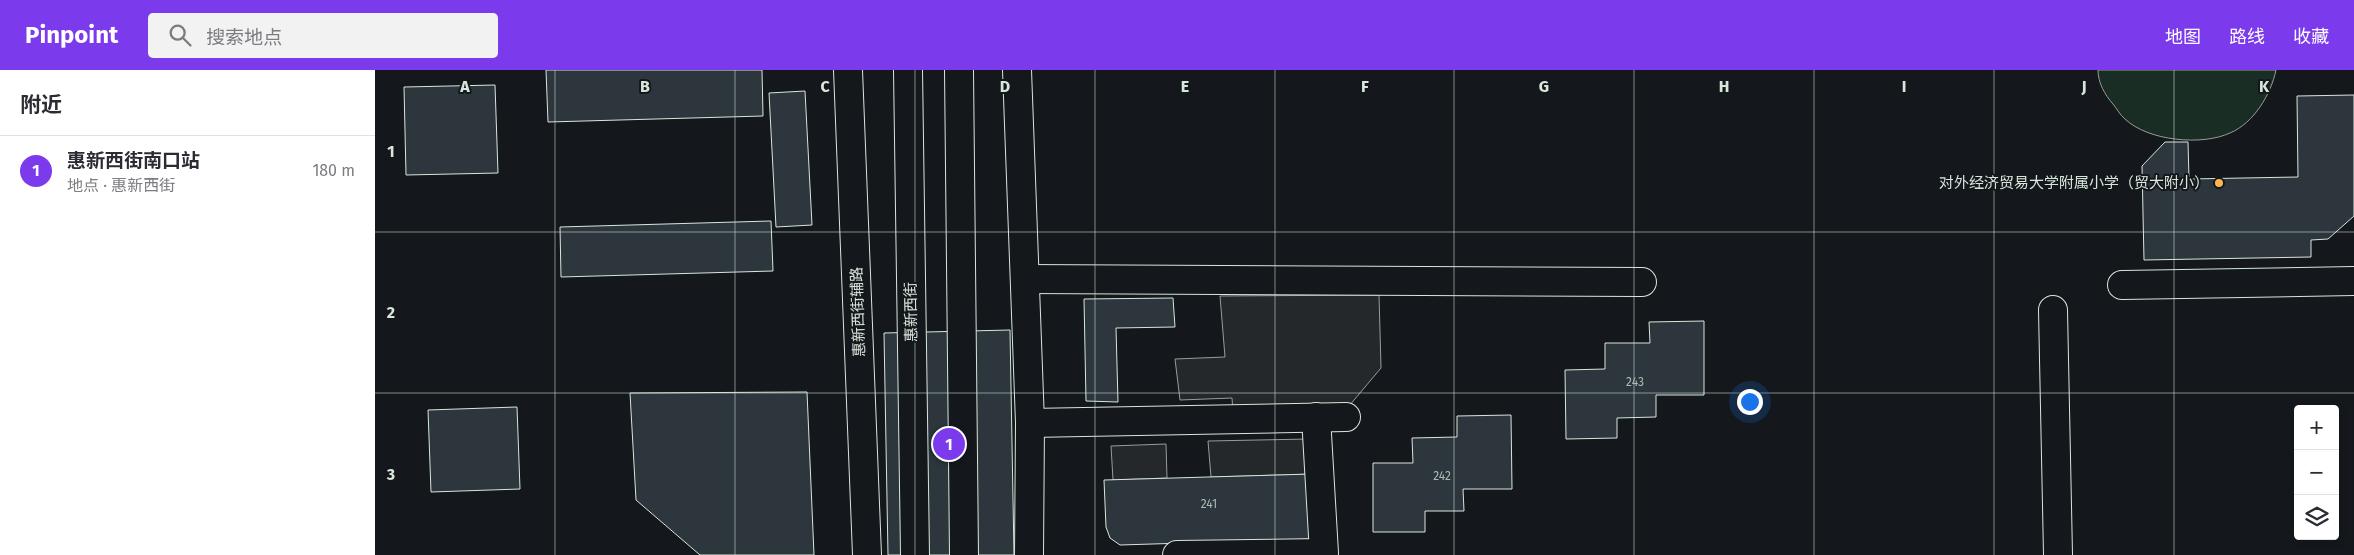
<!DOCTYPE html>
<html lang="zh">
<meta charset="utf-8">
<style>
body{margin:0;font-family:"Fira Sans","Noto Sans SC",sans-serif;background:#f2f2f3;color:#2b2b33}
.controls{position:absolute;right:15px;bottom:15px;display:grid;overflow:hidden;border-radius:5px;box-shadow:0 2px 8px #0003}
.controls button{width:45px;height:45px;display:grid;place-items:center;padding:0;border:0;border-bottom:1px solid #e1e1e2;background:#fff;color:#2b2b33;font:25px sans-serif}
.you{position:absolute;left:1374px;top:331px;width:18px;height:18px;margin:-12px;border:4px solid #fff;border-radius:50%;background:#1a73e8;box-shadow:0 0 0 8px #1a73e833}
.badge{display:grid;place-items:center;width:32px;height:32px;border-radius:50%;background:#7c3aed;color:#fff;font-size:16px;font-weight:700}
.pin{position:absolute;translate:-50% -50%;border:2px solid #fff;box-shadow:0 1px 5px #0006}
.list{margin:0;padding:0;list-style:none}
h2{display:flex;justify-content:space-between;align-items:center;height:65px;margin:0;padding:0 20px;font-size:21px}
h2 small{font-size:16px;font-weight:400;color:#7c7c81}
.list li{display:grid;grid-template-columns:32px 1fr auto;gap:15px;align-items:center;box-sizing:border-box;height:70px;padding:0 20px;border-top:1px solid #e1e1e2}
.list b{display:block;font-size:19px;white-space:nowrap}
.list p{margin:0;font-size:16px;white-space:nowrap;color:#7c7c81}
.list em{font-size:16px;font-style:normal;color:#7c7c81}
.icon{flex:none;width:28px;height:28px;fill:none;stroke:currentColor;stroke-width:2;stroke-linecap:round;stroke-linejoin:round}
.map{position:relative;flex:none;width:1979px;height:485px;overflow:hidden}
header{display:flex;align-items:center;gap:30px;box-sizing:border-box;height:70px;padding:0 25px;background:#7c3aed;color:#fff}
header strong{font-size:24px}
nav{display:flex;gap:28px;margin-inline-start:auto;font-size:18px}
.search{width:350px;height:45px;background:#f2f2f3;display:flex;align-items:center;gap:12px;box-sizing:border-box;padding:0 18px;border-radius:5px;color:#7c7c81;font-size:19px}
main{display:flex}
aside{flex:1;background:#fff}
.map>svg:first-child{display:block}
.green{fill:#1a2d24;stroke:#939e99}
.parking{fill:#24282b;stroke:#939e99}
.building{fill:#2c363c;stroke:#d8e6dc}
.lines{fill:none;stroke-linecap:round;stroke-linejoin:round}
.minor-casing{stroke:#d8e6dc;stroke-width:30}
.major-casing{stroke:#d8e6dc;stroke-width:30}
.minor{stroke:#14181c;stroke-width:28}
.major{stroke:#14181c;stroke-width:28}
.grid{fill:none;stroke:#d8e6dc;stroke-width:1;stroke-opacity:0.55}
.poi-dot{fill:#ffb74d;stroke:#14181c;stroke-width:2}
.labels{text-anchor:middle;stroke-width:4;stroke-linejoin:round;paint-order:stroke}
.number-label{font-size:12px;fill:#adbab4}
.poi-label{font-size:15px;fill:#d8e6dc;stroke:#14181c;text-anchor:end}
.street-label{font-size:15px;fill:#d8e6dc;stroke:#14181c}
.grid-label{font-size:16px;text-anchor:middle;font-weight:bold;fill:#d8e6dc;stroke:#14181c;stroke-width:4;stroke-linejoin:round;paint-order:stroke}
</style>
<header>
<strong>Pinpoint</strong>
<div class="search"><svg class="icon" aria-label="search" viewBox="0 0 24 24"><circle cx="10" cy="10" r="6"/><path d="M15 15l6 6"/></svg>搜索地点</div>
<nav><a>地图</a><a>路线</a><a>收藏</a></nav>
</header>
<main>
<aside>
<h2>附近<small></small></h2>
<ul class="list">
<li><span class="badge">1</span><div><b>惠新西街南口站</b><p>地点 · 惠新西街</p></div><em>180 m</em></li>
</ul>
</aside>
<div class="map">
<svg width="1979" height="485" viewBox="0 0 1979 485">
<rect width="100%" height="100%" fill="#14181c"/>
<!-- green -->
<path class="green" d="M1723 0H1901C1896 24 1879 53 1855 63 1827 76 1773 71 1750 49 1745 45 1742 39 1738 34 1730 25 1723 13 1723 0Z"/>
<!-- parking -->
<g class="parking">
<polygon points="1004,225 1006,298 974,336 858,343 857,328 805,330 800,289 850,287 845,226"/>
<polygon points="934,369 937,404 836,407 833,371"/>
<polygon points="791,374 792,408 738,410 736,376"/>
</g>
<!-- building -->
<g class="building">
<polygon points="171,0 387,0 388,46 173,52"/>
<polygon points="120,15 123,103 31,105 29,17"/>
<polygon points="430,21 437,155 401,157 394,23"/>
<polygon points="1979,25 1979,146 1953,169 1936,170 1936,187 1769,190 1767,96 1790,72 1813,72 1814,109 1923,107 1922,26"/>
<polygon points="396,151 398,201 186,207 185,157"/>
<polygon points="798,228 800,257 741,258 743,332 711,331 709,229"/>
<polygon points="1329,251 1329,325 1281,325 1281,347 1242,348 1242,368 1191,369 1190,300 1230,299 1230,273 1275,273 1274,252"/>
<polygon points="635,260 639,485 513,485 509,263"/>
<polygon points="432,322 439,485 325,485 261,430 255,323"/>
<polygon points="142,337 145,419 56,422 53,340"/>
<polygon points="1136,345 1137,419 1088,419 1089,441 1050,441 1050,462 998,462 998,393 1038,393 1037,368 1082,367 1082,346"/>
<polygon points="937,404 939,469 745,475 735,468 731,457 729,410"/>
</g>
<g class="lines">
<defs>
<g id="minor">
<polyline points="473,0 492,485"/>
<polyline points="642,0 655,353 654,485"/>
<polyline points="650,209 1267,212"/>
<polyline points="1747,215 1979,211"/>
<polyline points="1678,240 1683,485"/>
<polyline points="655,353 971,347"/>
<polyline points="802,485 949,483 941,347"/>
</g>
<g id="major">
<polyline points="533,0 540,485"/>
<polyline points="584,0 589,485"/>
</g>
</defs>
<!-- minor casing -->
<use href="#minor" class="minor-casing"/>
<!-- major casing -->
<use href="#major" class="major-casing"/>
<!-- minor -->
<use href="#minor" class="minor"/>
<!-- major -->
<use href="#major" class="major"/>
</g>
<!-- grid -->
<path class="grid" d="M180 0V485M360 0V485M540 0V485M720 0V485M900 0V485M1079 0V485M1259 0V485M1439 0V485M1619 0V485M1799 0V485M0 162H1979M0 323H1979"/>
<!-- markers -->
<circle class="poi-dot" cx="1844" cy="113" r="5"/>
<g class="labels">
<!-- number labels -->
<g class="number-label">
<text x="1260" y="316">243</text>
<text x="1067" y="410">242</text>
<text x="834" y="438">241</text>
</g>
<!-- poi labels -->
<g class="poi-label">
<text x="1834" y="118">对外经济贸易大学附属小学（贸大附小）</text>
</g>
<!-- street labels -->
<g class="street-label">
<text transform="translate(483 242) rotate(-92)" y="5">惠新西街辅路</text>
<text transform="translate(536 242) rotate(-91)" y="5">惠新西街</text>
</g>
</g>
<g class="grid-label">
<text x="90" y="22">A</text>
<text x="270" y="22">B</text>
<text x="450" y="22">C</text>
<text x="630" y="22">D</text>
<text x="810" y="22">E</text>
<text x="990" y="22">F</text>
<text x="1169" y="22">G</text>
<text x="1349" y="22">H</text>
<text x="1529" y="22">I</text>
<text x="1709" y="22">J</text>
<text x="1889" y="22">K</text>
<text x="16" y="87">1</text>
<text x="16" y="248">2</text>
<text x="16" y="410">3</text>
</g>
</svg>
<div class="controls">
<button>+</button>
<button>−</button>
<button><svg class="icon" aria-label="layers" viewBox="0 0 24 24"><path d="M12 4l9 5-9 5-9-5zM3 14l9 5 9-5"/></svg></button>
</div>
<div class="you"></div>
<div class="pin badge" style="left:574px;top:374px">1</div>
</div>
</main>
